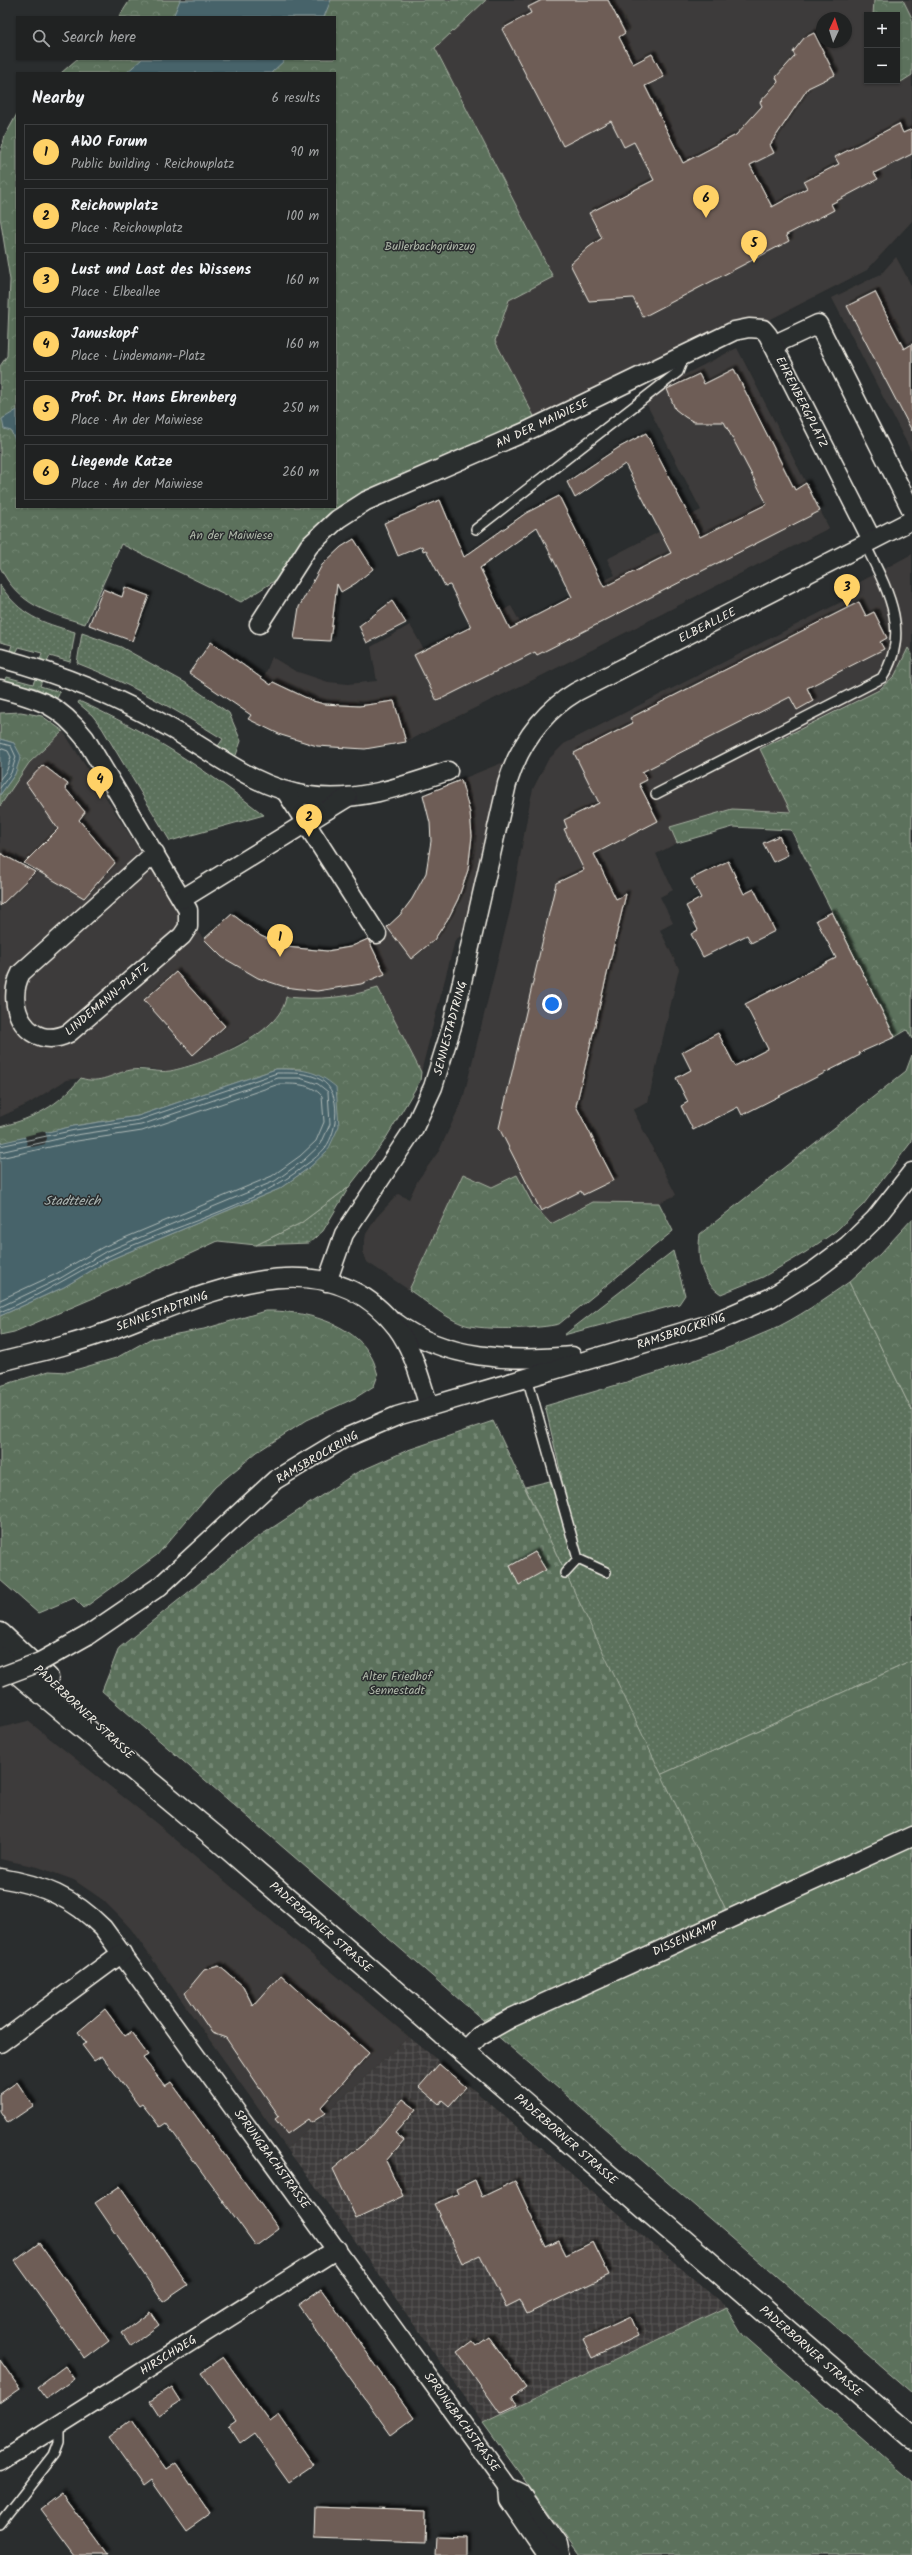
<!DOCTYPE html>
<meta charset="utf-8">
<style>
body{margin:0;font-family:Kalam,sans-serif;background:#2d2f2f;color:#f1f3f6}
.controls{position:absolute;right:12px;top:12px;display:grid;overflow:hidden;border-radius:0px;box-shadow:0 1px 3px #0004}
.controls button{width:36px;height:36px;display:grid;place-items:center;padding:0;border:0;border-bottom:1px solid #3d3f40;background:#202222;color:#f1f3f6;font:20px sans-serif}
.compass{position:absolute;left:816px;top:12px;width:36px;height:36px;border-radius:50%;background:#202222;box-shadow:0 1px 3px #0004;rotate:4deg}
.you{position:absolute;left:552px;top:1004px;width:14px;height:14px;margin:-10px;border:3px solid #fff;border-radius:50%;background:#1a73e8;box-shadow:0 0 0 6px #1a73e833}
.badge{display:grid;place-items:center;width:26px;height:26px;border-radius:50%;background:#ffd166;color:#111;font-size:13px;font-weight:700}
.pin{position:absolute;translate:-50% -33px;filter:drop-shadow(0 1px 2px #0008)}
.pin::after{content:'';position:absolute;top:21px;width:14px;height:12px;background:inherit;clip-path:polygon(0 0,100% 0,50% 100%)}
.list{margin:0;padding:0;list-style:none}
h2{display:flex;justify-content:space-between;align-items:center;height:52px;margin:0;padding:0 16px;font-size:17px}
h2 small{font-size:13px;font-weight:400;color:#a2a4a5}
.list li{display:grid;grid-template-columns:26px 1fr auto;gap:12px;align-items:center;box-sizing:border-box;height:56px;margin:0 8px 8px;padding:0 8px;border:1px solid #3d3f40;border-radius:0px}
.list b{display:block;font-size:15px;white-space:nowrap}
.list p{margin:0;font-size:13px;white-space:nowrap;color:#a2a4a5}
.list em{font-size:13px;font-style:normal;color:#a2a4a5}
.icon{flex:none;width:22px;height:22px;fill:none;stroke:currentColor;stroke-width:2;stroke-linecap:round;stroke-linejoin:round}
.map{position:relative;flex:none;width:912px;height:2555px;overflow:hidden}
.search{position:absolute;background:#202222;box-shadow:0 1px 3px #0004;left:16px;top:16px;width:320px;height:44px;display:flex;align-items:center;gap:10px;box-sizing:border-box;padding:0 14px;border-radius:0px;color:#a2a4a5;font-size:15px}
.panel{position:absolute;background:#202222;box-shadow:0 1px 3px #0004;left:16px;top:72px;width:320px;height:436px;border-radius:0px}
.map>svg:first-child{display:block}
.built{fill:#3e3b3a;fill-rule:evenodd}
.industrial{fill:url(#industrial-grid)}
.grass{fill:url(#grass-dots);stroke:#a8b1a2}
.forest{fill:url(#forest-crowns);stroke:#a8b1a2}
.cemetery{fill:url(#cemetery-stones);stroke:#a8b1a2}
.water{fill:#47646b;stroke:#8c9c9d}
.pier{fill:#2a2d2e}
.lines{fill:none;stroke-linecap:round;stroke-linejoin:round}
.shore{stroke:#afb9b6;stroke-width:1}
.building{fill:#6e5d57;stroke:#f4f1e8;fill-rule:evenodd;filter:url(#shadow)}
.lane-casing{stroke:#f4f1e8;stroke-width:12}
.street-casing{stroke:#f4f1e8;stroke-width:21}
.secondary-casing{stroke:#f4f1e8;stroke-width:25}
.lane{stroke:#2a2d2e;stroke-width:9}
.street{stroke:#2a2d2e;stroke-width:18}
.secondary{stroke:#2a2d2e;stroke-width:22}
.street-bridge-casing{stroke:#f4f1e8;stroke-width:21;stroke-linecap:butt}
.street-bridge{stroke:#2a2d2e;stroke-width:18}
.labels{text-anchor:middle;stroke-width:3;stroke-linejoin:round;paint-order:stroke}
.park-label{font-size:12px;fill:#afb7a9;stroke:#2a2d2e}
.street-label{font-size:12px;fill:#f4f1e8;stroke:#2a2d2e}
.water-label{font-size:13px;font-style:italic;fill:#afb9b6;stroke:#2a2d2e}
</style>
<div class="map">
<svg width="912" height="2555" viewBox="0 0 912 2555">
<defs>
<pattern id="industrial-grid" width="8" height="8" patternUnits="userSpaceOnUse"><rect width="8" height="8" fill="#3e3b3a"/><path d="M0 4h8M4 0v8" fill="none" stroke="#5a5856"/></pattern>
<pattern id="grass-dots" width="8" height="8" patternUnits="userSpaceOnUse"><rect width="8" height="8" fill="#5b715c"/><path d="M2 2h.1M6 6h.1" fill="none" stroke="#738673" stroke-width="1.8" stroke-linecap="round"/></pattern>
<pattern id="forest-crowns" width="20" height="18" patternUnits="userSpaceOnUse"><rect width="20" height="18" fill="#5b715c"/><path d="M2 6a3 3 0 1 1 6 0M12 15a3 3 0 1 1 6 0" fill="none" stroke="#738673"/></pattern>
<pattern id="cemetery-stones" width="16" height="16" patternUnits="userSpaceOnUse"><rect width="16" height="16" fill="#5b715c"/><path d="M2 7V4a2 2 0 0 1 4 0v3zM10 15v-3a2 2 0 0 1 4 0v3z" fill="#738673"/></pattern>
<filter id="shadow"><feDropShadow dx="3.5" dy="-3.5" stdDeviation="1" flood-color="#0009"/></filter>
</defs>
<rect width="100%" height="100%" fill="#2a2d2e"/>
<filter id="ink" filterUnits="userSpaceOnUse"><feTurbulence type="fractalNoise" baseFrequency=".025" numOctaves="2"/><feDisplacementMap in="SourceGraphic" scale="8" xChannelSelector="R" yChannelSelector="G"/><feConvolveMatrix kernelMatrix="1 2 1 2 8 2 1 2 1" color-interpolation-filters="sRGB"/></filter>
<g filter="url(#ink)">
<!-- built -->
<g class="built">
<path d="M486 0H912V221L867 270 767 321 750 319 732 321 535 418 495 341 509 300 553 276 435 47ZM867 15H897V81H867ZM822 18H846V42H822Z"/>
<polygon points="896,257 912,287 912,453 832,298 881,274"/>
<polygon points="737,348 829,528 543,675 407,741 365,749 316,746 281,735 248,719 252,714 245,711 261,685 272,657 295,671 328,682 348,684 377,681 371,647 410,625 424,650 511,606 521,624 615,575 607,559 701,510 646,403 678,378"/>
<polygon points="912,554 912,654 908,648 895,675 879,690 760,749 791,812 732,809 670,827 677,843 656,854 673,890 660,897 673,923 660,930 679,969 648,1102 633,1110 676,1195 659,1203 593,1202 551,1224 533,1205 517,1176 492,1188 463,1174 409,1290 367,1262 363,1252 366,1234 376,1218 398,1194 409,1199 418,1180 439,1151 463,1099 511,907 530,802 533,789 548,760 564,744 585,733 851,597 847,589"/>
<polygon points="63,731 176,907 204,939 232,914 261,936 287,947 321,951 350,947 377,934 401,915 412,899 426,873 431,841 430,823 423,795 504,762 462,935 455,940 421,1072 378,988 339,998 312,999 286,997 285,1006 267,1028 215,1057 169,1071 141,1068 125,1071 102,1080 88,1080 81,1078 66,1080 28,1104 0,1117 0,806 29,763"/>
<polygon points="28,1721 156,1823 409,2037 287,2149 131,1929 119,1916 103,1900 74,1880 38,1867 0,1859 0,1728"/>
</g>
<!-- industrial -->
<polygon class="industrial" points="409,2037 467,2084 726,2307 483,2423 354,2239 287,2149"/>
<!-- grass -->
<g class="grass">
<path d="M0 585C21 616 40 622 75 632L70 662 50 656 47 662 40 660 42 653 19 647 16 653 10 651 12 645 0 642Z"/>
<path d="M82 633 121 647 186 683 229 713 241 741 235 758 218 746 223 739C176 710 129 683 77 663Z"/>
<polygon points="7,677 33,684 35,679 42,680 40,686 60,692 57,698 36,688 5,681"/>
<path d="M79 701C148 732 205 769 264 815L170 841 102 728 92 715 78 703Z"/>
<polygon points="349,1187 323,1231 309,1243 256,1245 301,1223"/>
<path d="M849 1282 912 1411V1661L660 1775 525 1487 562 1478 545 1406C620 1384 697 1363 769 1331 798 1318 824 1299 849 1282Z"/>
</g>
<!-- forest -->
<g class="forest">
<path d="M130 0H486L435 48 553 277 509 300 495 341 535 418 341 505 327 515 302 541 276 580 241 602 121 544 85 624C48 613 18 605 0 567V366L7 356 10 280 0 217V154L5 136 17 114V507H335V73H61L77 59H335V17H119Z"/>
<polygon points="874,0 903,0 912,18 912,75 901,82 897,74 897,15 873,15"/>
<polygon points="908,648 912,654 912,1039 907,1030 895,1037 791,830 733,827 677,843 670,827 732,809 791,812 760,749 879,690 895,675"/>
<polygon points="21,712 42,716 63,731 29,763 0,806 0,795 15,774 14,743 0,739 0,713"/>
<path d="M378 988 421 1072 420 1081 383 1143 349 1187 301 1223 256 1245 218 1241 96 1297 14 1332 0 1335V1316L64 1287 109 1260 279 1189 310 1167 301 1069H276L138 1116 74 1126 8 1142 0 1143V1127C37 1117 56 1107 81 1078 100 1085 113 1073 131 1070 144 1068 158 1073 170 1071 204 1064 281 1035 286 997 319 1000 347 998 378 988Z"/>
<path d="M912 1055V1141L863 1205 836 1231 806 1252 763 1277 721 1294C700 1280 697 1258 700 1234L906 1071Z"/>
<path d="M463 1174 492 1187 517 1175 533 1205 551 1224 593 1202 659 1203 673 1231 559 1324C539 1329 491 1330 470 1326 451 1323 426 1301 409 1290Z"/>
<polygon points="912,1219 912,1411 849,1282 880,1254"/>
<polygon points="673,1251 685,1295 679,1304 564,1335"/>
<path d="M265 1311C301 1310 354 1322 372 1358 375 1363 376 1370 378 1375L374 1386 355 1398 307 1420 257 1452 215 1487 157 1555 84 1608 74 1598 38 1613 0 1580V1386L49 1371 68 1372 116 1358 150 1339 204 1329Z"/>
<polygon points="912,1661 912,2393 494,2033 483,2020 726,1910 660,1775"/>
<polygon points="726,2307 743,2335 912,2482 912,2555 579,2555 483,2423"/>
</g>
<!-- cemetery -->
<polygon class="cemetery" points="493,1421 726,1910 483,2020 102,1691 119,1648 252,1541 356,1473 408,1450"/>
<!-- water -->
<g class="water">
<polygon points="180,0 331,0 324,17 173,17"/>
<polygon points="142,59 286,59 271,73 126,73"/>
<polygon points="17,410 17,445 11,431 4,429 2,419"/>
<polygon points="0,739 14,743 21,756 15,774 0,795"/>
<path d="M276 1069C302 1069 316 1070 336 1087L339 1126 328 1150 310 1167 279 1189 109 1260 64 1287 0 1316V1143L74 1126 138 1116Z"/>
</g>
<!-- pier -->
<polygon class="pier" points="45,1131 47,1138 45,1144 32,1147 27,1145 25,1136"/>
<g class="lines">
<!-- shore -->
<g class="shore">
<polyline points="0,743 11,746 16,757 11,773 0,788"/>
<polyline points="0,748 8,751 11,757 7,770 0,779"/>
<path d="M0 1146 75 1130 139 1120 277 1073C291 1073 308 1072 321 1080 342 1092 338 1131 325 1148 320 1154 313 1160 307 1164 253 1208 170 1226 107 1257 71 1275 38 1297 0 1312"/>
<polyline points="0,1152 76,1135 141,1125 278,1078 300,1078 318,1084 328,1092 330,1124 321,1144 304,1160 275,1181 105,1252 59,1279 0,1307"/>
<path d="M0 1158 77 1141 142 1131 279 1084C294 1084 311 1083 322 1096L324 1122 316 1141 300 1156 272 1176 103 1247 56 1274 0 1300"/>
</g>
</g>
<!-- building -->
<g class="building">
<polygon points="542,0 608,0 625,33 619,37 633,64 652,54 664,77 645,86 683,163 736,135 762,106 760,102 778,82 776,77 795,56 793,52 804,38 814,33 835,75 808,88 770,145 774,153 750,165 772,207 807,188 804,182 839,164 835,157 899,124 903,133 912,129 912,154 874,173 878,179 831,204 834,210 786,235 789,241 643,317 633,298 589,301 570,264 589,247 602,238 589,213 654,180 634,142 624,147 611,121 563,146 502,29 531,13 528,7"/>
<polygon points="875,292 904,349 912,344 912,431 847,306"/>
<path d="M734 369 795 490 806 483 820 511 537 655 535 652 437 701 414 655 471 627 450 585 445 586 426 550 423 551 422 546 398 556 384 523 440 500 464 557 526 513 559 496 604 587 671 553 625 464 575 498 567 482 618 448 646 433 700 537 767 504 724 422H694L685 417 675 409 667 389 699 374 704 384ZM537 527 572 597 510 629 480 568Z"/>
<polygon points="354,539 373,569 356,583 341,592 337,584 330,641 294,639 299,607 322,565 341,547"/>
<polygon points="125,587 149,596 132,641 89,625 103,589 122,597"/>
<polygon points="392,601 406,623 367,643 359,626"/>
<polygon points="859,602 866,616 874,612 887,638 880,642 884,649 807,688 813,701 797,710 790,697 642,772 647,780 639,784 658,821 594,854 616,899 626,894 576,1106 614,1180 583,1195 581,1191 541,1211 499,1128 556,883 584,870 564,829 567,828 564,820 599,803 574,753 633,723 630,718"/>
<polygon points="211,642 271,685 273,682 313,701 324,704 359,706 394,701 406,742 365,749 317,746 281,735 248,719 251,715 189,673"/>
<polygon points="43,765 68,784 65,788 85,812 79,820 115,863 84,898 24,863 58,829 26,783"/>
<polygon points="461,780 470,813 472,836 468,870 458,899 449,917 434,940 411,959 387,927 400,915 412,899 426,873 431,841 430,823 423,795"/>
<polygon points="779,836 788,855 773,862 763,843"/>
<polygon points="0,853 35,872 0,906"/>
<polygon points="728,861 744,894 754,889 775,931 751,943 747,935 703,957 691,934 698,930 686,906 701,898 691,879"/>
<polygon points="832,912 895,1037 859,1053 860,1055 742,1115 738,1107 693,1130 681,1106 688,1102 676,1078 691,1070 682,1052 718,1033 735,1066 768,1049 745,1004 836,958 816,920"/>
<polygon points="232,914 261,936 286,947 327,951 350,947 368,939 385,974 361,984 317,991 285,987 258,978 222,957 204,939"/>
<polygon points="176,972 225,1026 193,1055 144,1000"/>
<polygon points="535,1552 546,1570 519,1585 510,1566"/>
<polygon points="219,1966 243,1986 253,2006 281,1975 369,2053 321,2107 326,2113 311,2123 308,2119 287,2134 275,2119 279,2116 226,2038 212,2033 185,1993 204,1970"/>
<polygon points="105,2009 125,2036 131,2032 148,2055 143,2058 165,2086 171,2082 279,2229 256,2246 166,2123 160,2127 142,2104 139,2106 102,2056 94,2061 82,2045 86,2043 78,2032"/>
<polygon points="439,2064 466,2087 449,2106 442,2100 439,2104 419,2087"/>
<polygon points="17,2082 33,2106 8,2123 0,2111 0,2094"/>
<polygon points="403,2099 416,2109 395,2133 404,2140 386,2161 403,2196 356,2218 333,2169 367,2141"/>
<polygon points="475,2180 482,2197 515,2181 546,2247 559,2241 566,2255 593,2242 609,2275 527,2314 520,2300 506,2307 480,2255 462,2263 434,2204 458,2194 456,2189"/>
<polygon points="120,2186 188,2285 163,2302 95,2203"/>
<polygon points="39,2243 109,2341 85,2359 15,2261"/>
<polygon points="321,2289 414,2418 391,2435 298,2305"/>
<polygon points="150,2312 159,2325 131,2346 122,2333"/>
<polygon points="630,2317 638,2336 592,2358 583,2339"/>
<polygon points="489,2337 526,2388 512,2398 517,2405 500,2413 457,2352 472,2341 476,2346"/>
<polygon points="223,2357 270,2422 279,2415 314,2465 289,2482 254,2433 240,2443 229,2426 236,2421 201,2372"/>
<polygon points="0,2360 20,2389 0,2403"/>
<polygon points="65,2366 74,2379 46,2399 37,2387"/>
<polygon points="172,2387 181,2401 159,2415 150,2401"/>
<polygon points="131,2420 166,2470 176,2463 210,2513 186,2530 151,2480 143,2486 108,2437"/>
<polygon points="62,2493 74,2509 108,2555 75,2555 41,2509"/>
<polygon points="315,2507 426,2511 425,2542 314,2538"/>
<polygon points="435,2537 466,2538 466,2555 434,2555"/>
</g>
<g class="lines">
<defs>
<g id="lane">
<polyline points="476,529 678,372 684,357"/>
<path d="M656 794 882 678C912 632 887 589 865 544"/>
<polyline points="527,1377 578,1559 606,1572"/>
<polyline points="565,1573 578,1559"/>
<polyline points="0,2524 54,2455 59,2442 59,2424"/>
</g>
<g id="street">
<polyline points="773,345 818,324 912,511"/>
<polyline points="259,624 309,546 338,519 366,501 525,432 734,331 749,328 763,329 768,335 872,540"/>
<path d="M0 658C61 674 118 697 172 729 217 755 257 789 309 796 356 803 404 786 448 771"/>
<path d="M0 689C41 699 59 705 85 738L188 910V927L182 936 69 1033C29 1053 3 1007 21 973L155 853"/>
<polyline points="286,792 377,934"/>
<polyline points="182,899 348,797"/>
<path d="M327 1282 344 1234 413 1130 433 1087 452 1026 507 784C519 746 541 713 576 692L912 520"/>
<path d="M395 1322C445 1360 512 1362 572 1356"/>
<path d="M0 1362C41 1352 82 1342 122 1326 207 1293 326 1235 397 1328 414 1351 420 1380 429 1406"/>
<polyline points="88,1635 160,1586 275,1480 343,1439 397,1416 710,1324 770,1298 815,1270 847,1246 875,1219 912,1172"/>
<path d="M0 1878C43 1885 72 1897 103 1928L508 2487 521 2493 558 2545 560 2555"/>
<polyline points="0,2043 122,1953"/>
<polyline points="465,2051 479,2036 511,2018 912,1836"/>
<polyline points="0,2462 337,2249"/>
<polyline points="508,2487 509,2500 544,2551 551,2555"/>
</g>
<g id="secondary">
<polyline points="0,1634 47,1678"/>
<polyline points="0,1658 220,1841 912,2438"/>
</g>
</defs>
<!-- lane casing -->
<use href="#lane" class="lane-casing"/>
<!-- street casing -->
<use href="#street" class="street-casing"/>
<!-- secondary casing -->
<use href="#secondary" class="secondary-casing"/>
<!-- lane -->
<use href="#lane" class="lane"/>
<!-- street -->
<use href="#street" class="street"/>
<!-- secondary -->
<use href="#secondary" class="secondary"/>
<defs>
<polyline id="street-bridge" points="0,1677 40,1662 88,1635"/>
</defs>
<!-- street-bridge casing -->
<use href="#street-bridge" class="street-bridge-casing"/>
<!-- street-bridge -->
<use href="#street-bridge" class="street-bridge"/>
</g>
</g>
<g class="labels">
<!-- park labels -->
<g class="park-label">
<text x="430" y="250">Bullerbachgrünzug</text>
<text x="231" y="539">An der Maiwiese</text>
<text x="397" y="1680">Alter Friedhof<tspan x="397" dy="14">Sennestadt</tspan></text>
</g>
<!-- street labels -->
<g class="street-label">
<text transform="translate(802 402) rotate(63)" y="4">EHRENBERGPLATZ</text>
<text transform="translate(542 423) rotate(-25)" y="4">AN DER MAIWIESE</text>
<text transform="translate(707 625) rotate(-27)" y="4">ELBEALLEE</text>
<text transform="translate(107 999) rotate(-40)" y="4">LINDEMANN-PLATZ</text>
<text transform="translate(450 1028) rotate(-75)" y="4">SENNESTADTRING</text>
<text transform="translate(162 1311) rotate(-20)" y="4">SENNESTADTRING</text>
<text transform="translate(681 1331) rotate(-18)" y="4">RAMSBROCKRING</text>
<text transform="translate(317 1457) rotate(-30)" y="4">RAMSBROCKRING</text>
<text transform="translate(84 1712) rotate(43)" y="4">PADERBORNER STRASSE</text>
<text transform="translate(321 1927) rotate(41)" y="4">PADERBORNER STRASSE</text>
<text transform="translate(685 1938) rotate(-24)" y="4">DISSENKAMP</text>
<text transform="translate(566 2139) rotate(41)" y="4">PADERBORNER STRASSE</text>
<text transform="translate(272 2159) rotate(54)" y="4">SPRUNGBACHSTRASSE</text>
<text transform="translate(811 2351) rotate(41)" y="4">PADERBORNER STRASSE</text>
<text transform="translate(168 2355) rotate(-32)" y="4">HIRSCHWEG</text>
<text transform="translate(462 2422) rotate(54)" y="4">SPRUNGBACHSTRASSE</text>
</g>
<!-- water labels -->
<g class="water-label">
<text x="72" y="1205">Stadtteich</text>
</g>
</g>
</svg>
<div class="controls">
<button>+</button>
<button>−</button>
</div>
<svg class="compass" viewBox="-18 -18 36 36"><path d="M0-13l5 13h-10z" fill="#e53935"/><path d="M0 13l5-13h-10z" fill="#a2a4a5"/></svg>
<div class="you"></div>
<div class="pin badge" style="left:280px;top:957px">1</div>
<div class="pin badge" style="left:309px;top:837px">2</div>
<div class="pin badge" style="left:847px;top:607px">3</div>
<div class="pin badge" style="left:100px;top:799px">4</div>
<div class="pin badge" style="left:754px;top:263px">5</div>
<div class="pin badge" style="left:706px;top:218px">6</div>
<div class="search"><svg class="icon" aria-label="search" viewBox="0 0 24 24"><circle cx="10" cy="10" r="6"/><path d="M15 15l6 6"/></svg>Search here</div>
<section class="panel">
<h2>Nearby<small>6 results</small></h2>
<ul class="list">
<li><span class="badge">1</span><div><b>AWO Forum</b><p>Public building · Reichowplatz</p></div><em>90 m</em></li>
<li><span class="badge">2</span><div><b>Reichowplatz</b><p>Place · Reichowplatz</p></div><em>100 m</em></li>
<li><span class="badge">3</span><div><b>Lust und Last des Wissens</b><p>Place · Elbeallee</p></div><em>160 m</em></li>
<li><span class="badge">4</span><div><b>Januskopf</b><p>Place · Lindemann-Platz</p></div><em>160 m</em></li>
<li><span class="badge">5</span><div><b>Prof. Dr. Hans Ehrenberg</b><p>Place · An der Maiwiese</p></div><em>250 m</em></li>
<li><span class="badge">6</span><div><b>Liegende Katze</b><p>Place · An der Maiwiese</p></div><em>260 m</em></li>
</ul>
</section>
</div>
